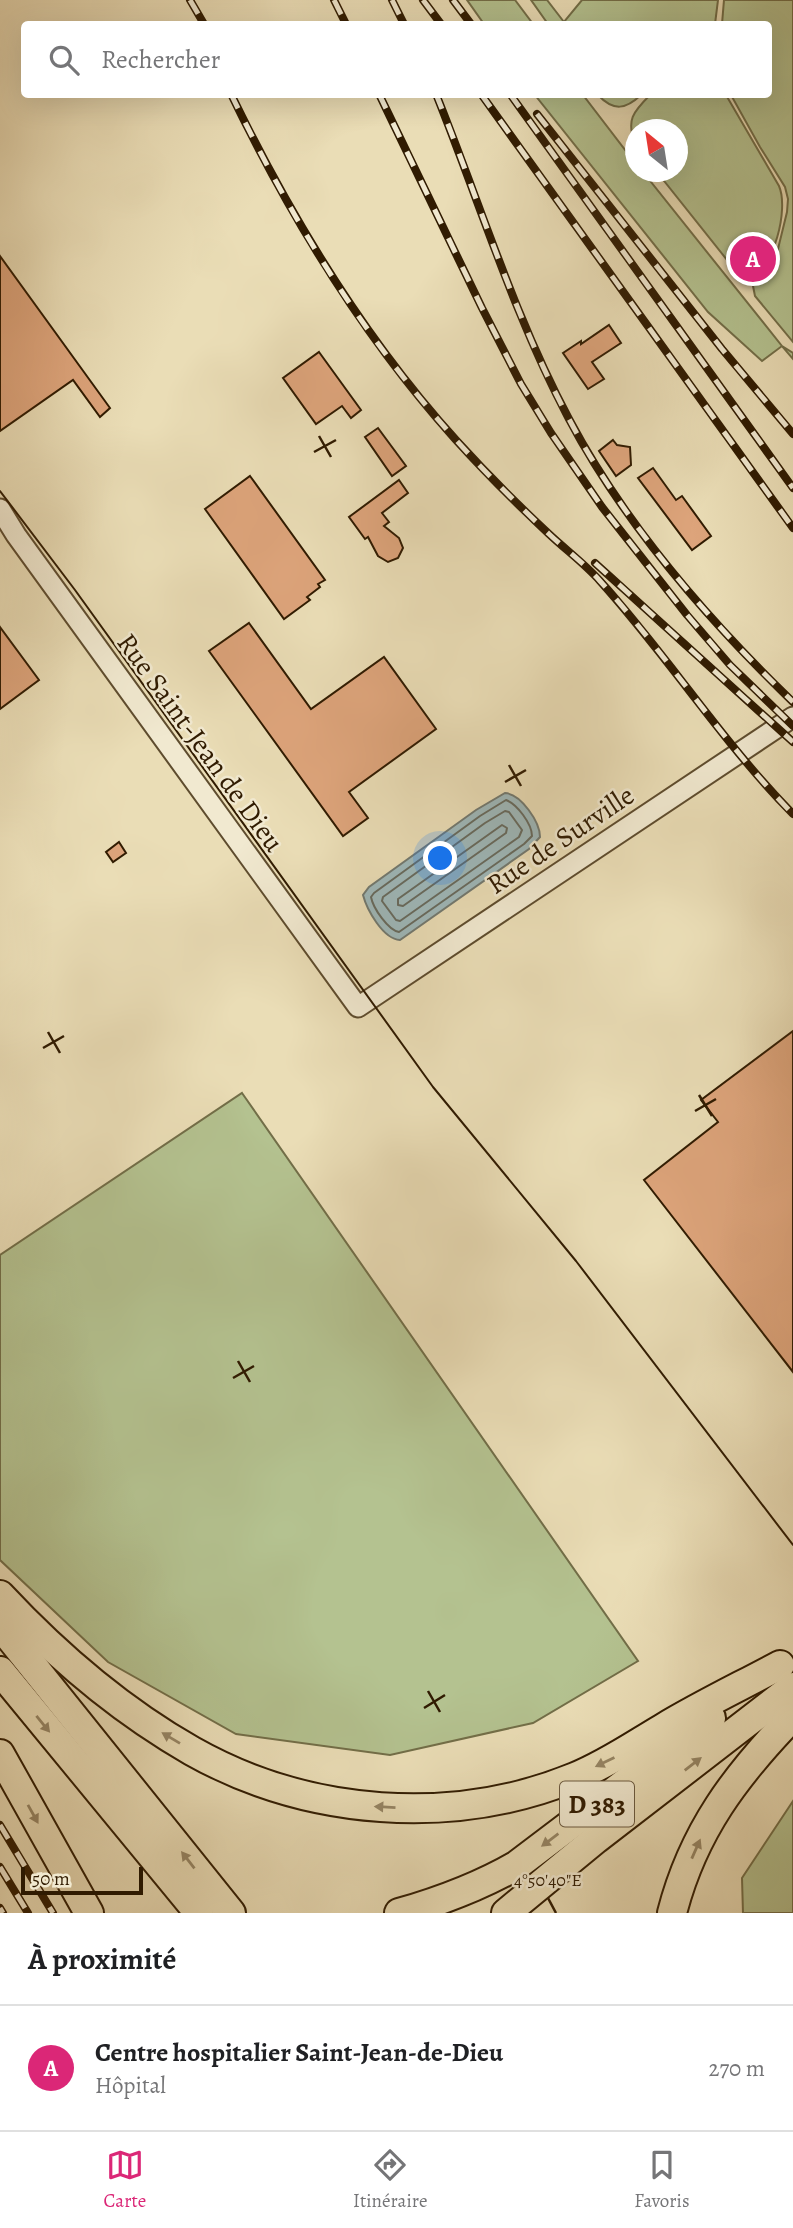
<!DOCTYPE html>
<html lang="fr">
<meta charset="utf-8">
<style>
body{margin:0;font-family:Alegreya,serif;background:#f2f2f2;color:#202124}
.compass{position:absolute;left:625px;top:119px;width:63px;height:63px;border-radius:50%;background:#fff;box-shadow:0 7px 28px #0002;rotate:330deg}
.scale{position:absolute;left:21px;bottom:18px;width:122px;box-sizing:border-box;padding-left:7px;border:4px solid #301b01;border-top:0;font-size:19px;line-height:24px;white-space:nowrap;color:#301b01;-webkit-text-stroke:5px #f1e9d0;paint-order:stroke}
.you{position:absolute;left:441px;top:859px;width:24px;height:24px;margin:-18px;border:5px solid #fff;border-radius:50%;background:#1a73e8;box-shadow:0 0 0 10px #1a73e833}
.badge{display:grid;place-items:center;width:46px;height:46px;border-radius:50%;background:#db2777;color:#fff;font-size:23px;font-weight:700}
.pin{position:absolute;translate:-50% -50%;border:4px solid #fff;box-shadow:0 2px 7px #0006}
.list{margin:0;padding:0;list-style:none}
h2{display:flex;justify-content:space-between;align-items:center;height:91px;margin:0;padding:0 28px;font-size:30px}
h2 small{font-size:23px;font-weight:400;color:#757577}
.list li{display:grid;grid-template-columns:46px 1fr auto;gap:21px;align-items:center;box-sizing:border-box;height:126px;padding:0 28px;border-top:2px solid #e0e0e0}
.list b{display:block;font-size:26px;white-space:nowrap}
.list p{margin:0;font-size:23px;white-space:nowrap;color:#757577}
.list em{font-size:23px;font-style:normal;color:#757577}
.icon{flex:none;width:38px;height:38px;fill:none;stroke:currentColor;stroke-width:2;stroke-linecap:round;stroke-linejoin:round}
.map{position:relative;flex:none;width:793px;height:1913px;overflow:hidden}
.search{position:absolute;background:#fff;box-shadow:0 7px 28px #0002;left:21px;right:21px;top:21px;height:77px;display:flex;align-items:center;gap:18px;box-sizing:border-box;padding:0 24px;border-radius:7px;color:#757577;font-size:26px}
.sheet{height:217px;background:#fff}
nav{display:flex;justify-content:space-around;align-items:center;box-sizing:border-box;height:98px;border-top:2px solid #e0e0e0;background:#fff;font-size:19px;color:#757577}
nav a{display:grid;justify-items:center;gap:4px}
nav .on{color:#db2777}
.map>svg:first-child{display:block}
.green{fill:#b4c290;stroke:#726e48;stroke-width:2}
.water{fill:#9eb8ba;stroke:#727970;stroke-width:2}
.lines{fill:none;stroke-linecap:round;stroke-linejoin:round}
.shore{stroke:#676a5e;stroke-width:2}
.building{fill:#dda47b;stroke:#301b01;stroke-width:2}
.minor-casing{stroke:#5e4c2e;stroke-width:23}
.highway-casing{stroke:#301b01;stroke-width:32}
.minor{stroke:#f1e9d0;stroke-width:19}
.highway{stroke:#eaddb6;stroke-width:28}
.tram{stroke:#301b01;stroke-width:2}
.rail-casing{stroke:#301b01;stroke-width:8}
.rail{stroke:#f1e9d0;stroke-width:5;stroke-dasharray:16;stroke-linecap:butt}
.oneway{fill:#968665}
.ticks{fill:none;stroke:#301b01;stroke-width:2.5}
.labels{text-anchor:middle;stroke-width:5;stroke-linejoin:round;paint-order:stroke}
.shield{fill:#f1e9d0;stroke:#6a593f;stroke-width:2}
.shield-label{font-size:26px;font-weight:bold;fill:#301b01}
.street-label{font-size:28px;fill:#301b01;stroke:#f1e9d0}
.ticks-label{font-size:18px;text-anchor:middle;fill:#301b01;stroke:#f1e9d0;stroke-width:5;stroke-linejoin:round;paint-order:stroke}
</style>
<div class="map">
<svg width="793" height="1913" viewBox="0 0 793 1913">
<rect width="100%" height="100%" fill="#eaddb6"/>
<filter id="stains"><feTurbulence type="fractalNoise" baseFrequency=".00286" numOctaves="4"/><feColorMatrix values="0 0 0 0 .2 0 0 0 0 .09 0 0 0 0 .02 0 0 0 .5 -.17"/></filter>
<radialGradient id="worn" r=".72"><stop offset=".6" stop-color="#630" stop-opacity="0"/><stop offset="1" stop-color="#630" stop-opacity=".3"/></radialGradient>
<!-- green -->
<g class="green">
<polygon points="467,0 515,0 533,24 484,24"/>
<polygon points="531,0 547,0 564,22 582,0 718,0 715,24 548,24"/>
<polygon points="724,0 793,0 793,342 755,296 753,286 771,267 777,253 787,212 788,199 785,187 760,147 731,95 768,94 768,24 722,24"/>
<polygon points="535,95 583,95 635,163 636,172 643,172 782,346 793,353 793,359 782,346 762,361 708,312"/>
<path d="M598 95H641C626 109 614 112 598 95Z"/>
<path d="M650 95H726L779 186C789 209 774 268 750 279L739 275 657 172H678V130H636L635 144C626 120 633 112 650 95Z"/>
<polygon points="242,1093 638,1661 533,1723 390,1755 236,1734 108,1662 0,1560 0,1255"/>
<polygon points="793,1801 793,1913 743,1913 742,1878"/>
</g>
<!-- water -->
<path class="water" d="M505 793C521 794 540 822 540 837L529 849 400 940C383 939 367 910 363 895L369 887 476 810Z"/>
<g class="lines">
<!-- shore -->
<g class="shore">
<path d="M506 800C517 804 532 824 532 836L524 844 399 932C388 930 373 908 371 897L374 893 480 816Z"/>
<polygon points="505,811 509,812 522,830 519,837 400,921 396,920 382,901 383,897 485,823"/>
<polygon points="502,825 507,828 506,833 403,906 398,905 398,899"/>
</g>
</g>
<!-- building -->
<g class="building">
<polygon points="0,256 110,408 100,417 73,380 0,431"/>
<polygon points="609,325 621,343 592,362 604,379 588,389 563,353 581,341 581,344"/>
<polygon points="319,352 361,410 351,418 342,406 316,424 283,378"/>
<polygon points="378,428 406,466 392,476 365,437"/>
<polygon points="613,440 617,445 630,447 631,465 616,476 599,451"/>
<polygon points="653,468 676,500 682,496 711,536 692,550 638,478"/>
<polygon points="250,476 325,580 318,584 320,587 307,597 310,600 284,619 205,509"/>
<polygon points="399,480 408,493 382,513 389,522 384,526 399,538 403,548 398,558 388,562 378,556 368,537 365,539 349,517"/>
<polygon points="249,623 311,709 384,657 436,729 349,792 368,818 343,836 209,651"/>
<polygon points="0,627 39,680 0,709"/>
<polygon points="119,842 126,853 113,862 106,852"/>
<polygon points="793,1031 793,1372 644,1180 718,1122 701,1100"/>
</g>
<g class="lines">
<defs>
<polyline id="minor" points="0,509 16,535 358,1007 793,717"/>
<g id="highway">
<path d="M0 1595C56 1655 120 1710 192 1751 307 1816 453 1827 575 1777 607 1764 634 1745 663 1728 701 1705 741 1686 780 1665"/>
<polyline points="0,1625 231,1913"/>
<polyline points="0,1671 199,1913"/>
<polyline points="0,1754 89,1913"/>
<path d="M399 1913C441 1901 479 1887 517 1865L711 1718"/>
<polyline points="506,1913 596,1839 793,1687"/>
<path d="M672 1913C693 1831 736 1775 793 1716"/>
</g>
</defs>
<!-- minor casing -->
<use href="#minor" class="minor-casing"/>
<!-- highway casing -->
<use href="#highway" class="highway-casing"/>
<!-- minor -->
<use href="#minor" class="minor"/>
<!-- highway -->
<use href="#highway" class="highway"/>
<!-- tram -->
<polyline class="tram" points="0,491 75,590 433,1087 576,1261 793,1545"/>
<defs>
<g id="rail">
<polyline points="190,0 204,24"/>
<polyline points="334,0 346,24"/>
<polyline points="392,0 404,24"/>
<polyline points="423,0 441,24"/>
<polyline points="453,0 471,24"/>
<path d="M231 94C291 218 363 337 456 440 486 473 517 504 549 534 566 550 585 564 600 581 668 656 722 742 793 814"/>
<polyline points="379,94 482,308 521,384 551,433 602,507 687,615 730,665 793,726"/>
<path d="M436 94C480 203 514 316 569 419 624 523 709 621 793 702"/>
<polyline points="481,94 793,528"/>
<polyline points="510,94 793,488"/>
<polyline points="537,114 722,349 793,434"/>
<polyline points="595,563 793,742"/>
<polyline points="0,1825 53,1913"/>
<polyline points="0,1867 28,1913"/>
<polyline points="0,1908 3,1913"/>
</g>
</defs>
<!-- rail casing -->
<use href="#rail" class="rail-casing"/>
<!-- rail -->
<use href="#rail" class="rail"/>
</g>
<!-- one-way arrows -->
<defs><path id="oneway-solid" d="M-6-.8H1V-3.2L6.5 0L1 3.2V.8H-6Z" transform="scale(1.75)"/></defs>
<g class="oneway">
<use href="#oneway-solid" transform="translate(43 1724) rotate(51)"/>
<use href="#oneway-solid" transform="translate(171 1738) rotate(-149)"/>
<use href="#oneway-solid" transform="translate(605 1762) rotate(154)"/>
<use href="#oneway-solid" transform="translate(693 1764) rotate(-38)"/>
<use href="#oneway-solid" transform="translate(385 1807) rotate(-177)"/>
<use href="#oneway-solid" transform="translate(33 1814) rotate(61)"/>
<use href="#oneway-solid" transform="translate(550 1840) rotate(143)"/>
<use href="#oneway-solid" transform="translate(696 1849) rotate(-66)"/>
<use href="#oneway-solid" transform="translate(188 1860) rotate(-128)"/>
</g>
<!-- ticks -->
<path class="ticks" d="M319 436 331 457M314 452 336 440M509 765 521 786M505 782 526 770M48 1032 60 1053M43 1048 64 1036M699 1095 712 1116M695 1111 716 1099M238 1361 250 1382M233 1378 254 1366M428 1691 440 1712M424 1708 445 1695M548 1898 556 1913"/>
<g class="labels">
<!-- shield labels -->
<rect class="shield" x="560" y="1781.5" width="74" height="45" rx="5"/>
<g class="shield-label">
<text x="597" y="1813">D 383</text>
</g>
<!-- street labels -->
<g class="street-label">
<text transform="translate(201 742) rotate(54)" y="10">Rue Saint-Jean de Dieu</text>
<text transform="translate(560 839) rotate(-34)" y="10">Rue de Surville</text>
</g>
</g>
<g class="ticks-label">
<text x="548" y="1886">4°50'40"E</text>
</g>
<rect width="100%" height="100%" filter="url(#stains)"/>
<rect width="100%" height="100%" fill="url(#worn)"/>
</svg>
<svg class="compass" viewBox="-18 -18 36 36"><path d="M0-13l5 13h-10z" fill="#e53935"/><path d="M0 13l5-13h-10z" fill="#757577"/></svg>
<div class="scale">50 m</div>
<div class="you"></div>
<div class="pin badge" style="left:753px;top:259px">A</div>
<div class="search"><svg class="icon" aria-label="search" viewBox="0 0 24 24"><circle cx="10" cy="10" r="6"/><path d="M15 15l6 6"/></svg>Rechercher</div>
</div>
<section class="sheet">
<h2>À proximité<small></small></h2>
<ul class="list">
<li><span class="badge">A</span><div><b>Centre hospitalier Saint-Jean-de-Dieu</b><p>Hôpital</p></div><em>270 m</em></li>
</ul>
</section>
<nav>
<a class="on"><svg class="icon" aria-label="map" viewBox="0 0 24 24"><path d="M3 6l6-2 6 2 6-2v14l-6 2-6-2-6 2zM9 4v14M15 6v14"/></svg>Carte</a>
<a><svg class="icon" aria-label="directions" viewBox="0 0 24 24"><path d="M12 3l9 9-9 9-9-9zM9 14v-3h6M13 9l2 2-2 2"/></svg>Itinéraire</a>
<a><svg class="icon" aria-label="saved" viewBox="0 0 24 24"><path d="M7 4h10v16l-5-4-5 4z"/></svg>Favoris</a>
</nav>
